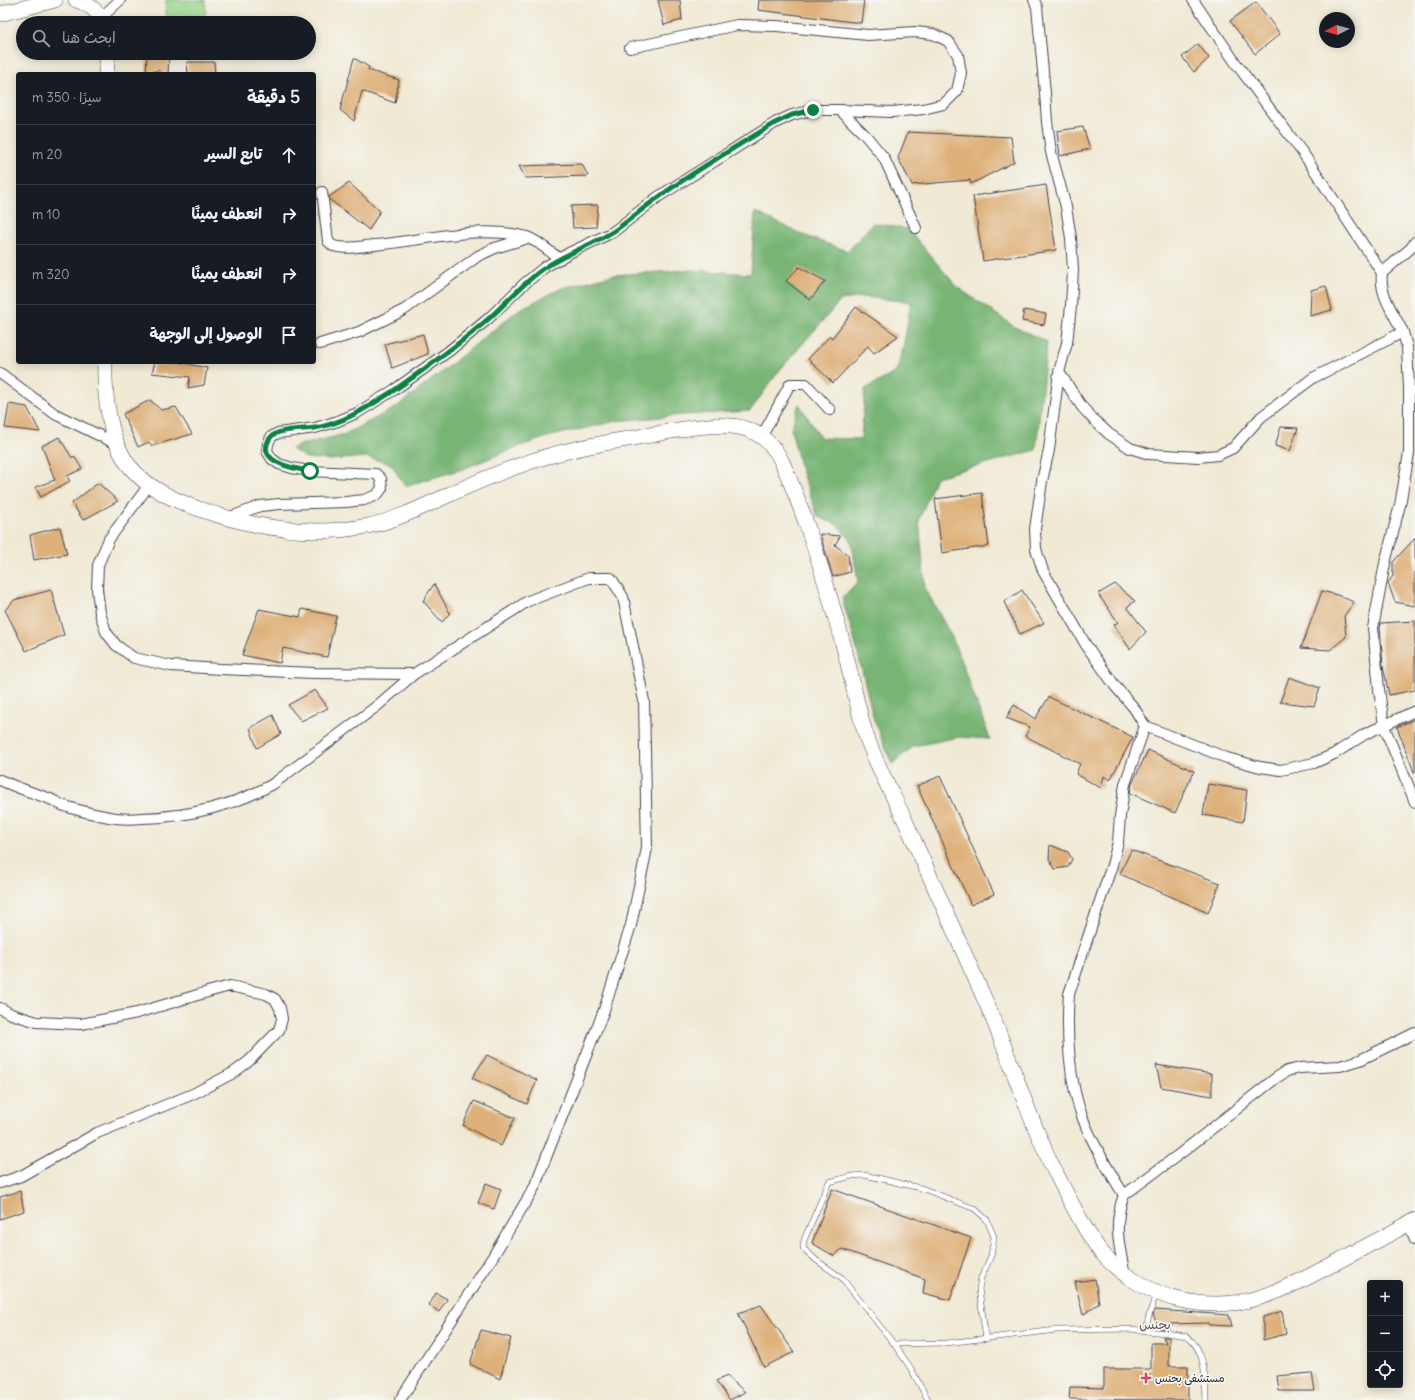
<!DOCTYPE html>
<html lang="ar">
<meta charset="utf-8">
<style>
body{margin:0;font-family:Delius,"Playpen Sans Arabic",sans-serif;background:#20242c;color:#f1f3f6;direction:rtl}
.controls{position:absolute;right:12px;bottom:12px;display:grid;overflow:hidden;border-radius:4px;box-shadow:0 2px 10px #0003}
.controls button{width:36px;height:36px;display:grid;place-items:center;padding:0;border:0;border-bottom:1px solid #363941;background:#171b24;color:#f1f3f6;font:20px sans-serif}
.compass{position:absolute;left:1319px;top:12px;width:36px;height:36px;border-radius:50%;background:#171b24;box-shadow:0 2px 10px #0003;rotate:264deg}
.stop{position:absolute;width:12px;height:12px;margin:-9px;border:3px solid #0b8043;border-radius:50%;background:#fff}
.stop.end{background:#0b8043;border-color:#fff;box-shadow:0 1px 4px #0008}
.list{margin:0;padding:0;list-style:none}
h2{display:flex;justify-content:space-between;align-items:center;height:52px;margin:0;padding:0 16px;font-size:17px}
h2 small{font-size:13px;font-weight:400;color:#9ea1a6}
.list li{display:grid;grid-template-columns:26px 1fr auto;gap:12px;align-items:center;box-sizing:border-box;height:60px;padding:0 16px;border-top:1px solid #363941}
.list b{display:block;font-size:15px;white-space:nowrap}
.list em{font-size:13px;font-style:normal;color:#9ea1a6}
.icon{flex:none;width:22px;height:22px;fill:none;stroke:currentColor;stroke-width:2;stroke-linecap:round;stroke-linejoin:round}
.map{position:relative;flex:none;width:1415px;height:1400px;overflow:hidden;direction:ltr}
.search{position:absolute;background:#171b24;box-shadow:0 2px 10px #0003;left:16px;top:16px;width:300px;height:44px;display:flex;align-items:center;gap:10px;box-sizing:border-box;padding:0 14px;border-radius:22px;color:#9ea1a6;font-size:15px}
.panel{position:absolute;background:#171b24;box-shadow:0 2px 10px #0003;left:16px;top:72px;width:300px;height:292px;border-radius:4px;direction:rtl}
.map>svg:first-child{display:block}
.green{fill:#96d388;stroke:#5c7a62}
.forest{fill:#78b574;stroke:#4d6c58}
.building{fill:#deb17a}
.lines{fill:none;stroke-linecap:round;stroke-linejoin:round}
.lane-casing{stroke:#414052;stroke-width:6}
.street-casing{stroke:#414052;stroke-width:12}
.secondary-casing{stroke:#414052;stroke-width:16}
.lane{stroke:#fff;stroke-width:5}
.street{stroke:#fff;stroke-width:10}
.secondary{stroke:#fff;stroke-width:15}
.route{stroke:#0b8043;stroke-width:5}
.poi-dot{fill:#d1495b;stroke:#f6f6f2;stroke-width:1.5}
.labels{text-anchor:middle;stroke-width:3.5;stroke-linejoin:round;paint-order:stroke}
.poi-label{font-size:11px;fill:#22223b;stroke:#f6f6f2;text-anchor:start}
.quarter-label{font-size:13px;fill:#645451;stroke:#f6f6f2}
</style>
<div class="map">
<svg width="1415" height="1400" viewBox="0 0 1415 1400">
<rect width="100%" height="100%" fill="#f6f6f2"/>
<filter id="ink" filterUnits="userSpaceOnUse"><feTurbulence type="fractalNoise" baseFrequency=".025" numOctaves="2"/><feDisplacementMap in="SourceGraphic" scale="8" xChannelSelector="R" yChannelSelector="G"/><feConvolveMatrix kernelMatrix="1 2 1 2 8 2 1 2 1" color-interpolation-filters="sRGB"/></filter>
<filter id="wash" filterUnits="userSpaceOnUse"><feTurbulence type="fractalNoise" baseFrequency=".012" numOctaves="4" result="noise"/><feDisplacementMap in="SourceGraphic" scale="16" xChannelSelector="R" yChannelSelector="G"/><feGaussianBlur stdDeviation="0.9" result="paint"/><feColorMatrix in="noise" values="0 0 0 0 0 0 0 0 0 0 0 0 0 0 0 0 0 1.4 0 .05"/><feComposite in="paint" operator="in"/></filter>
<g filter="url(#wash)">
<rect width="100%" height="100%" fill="#f0e9d4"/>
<!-- green -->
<polygon class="green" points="166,0 205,0 206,15 166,16"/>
<!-- forest -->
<polygon class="forest" points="755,212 803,235 848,251 873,223 908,229 957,287 1015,327 1047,342 1036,450 936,477 919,520 925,588 952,637 990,739 959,737 914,746 892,764 874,720 854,638 842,598 858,581 851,540 836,524 818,517 801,470 791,429 799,404 821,438 861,439 865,389 896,372 904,344 911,302 863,297 841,300 779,371 750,411 683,415 616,421 547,437 515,448 463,469 405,486 391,464 365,457 331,460 306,458 291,449 300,445 345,434 395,408 438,375 518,310 562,288 613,275 690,270 751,274"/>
<g id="blocks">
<!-- building -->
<g class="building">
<polygon points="658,0 680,0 682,20 664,25"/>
<polygon points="759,0 864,0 861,23 758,10"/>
<polygon points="1256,2 1280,34 1255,54 1230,21"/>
<polygon points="1198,44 1209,58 1194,72 1182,57"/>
<polygon points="147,53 169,53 168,74 161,74 158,70 146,73"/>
<polygon points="354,58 369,67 368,70 399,80 395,103 362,91 354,121 340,110"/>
<polygon points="187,62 214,62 215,74 188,74"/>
<polygon points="1083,127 1090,149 1060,156 1057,131"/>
<polygon points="908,132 1011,137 1014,162 971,184 970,180 912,185 898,158"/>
<polygon points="582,164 588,176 525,178 519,166"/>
<polygon points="349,183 380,211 369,230 329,199 329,197"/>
<polygon points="1046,185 1056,250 983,261 973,196"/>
<polygon points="598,205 596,227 573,228 571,206"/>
<polygon points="799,267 825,281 810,300 786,281"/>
<polygon points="1326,286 1332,310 1310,316 1311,290"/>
<polygon points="856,307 898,336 874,353 868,346 833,383 808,359 830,336 832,338"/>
<polygon points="1024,310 1046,314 1044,325 1022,321"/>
<polygon points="423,334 428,354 392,368 385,344"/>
<polygon points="155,362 179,362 207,368 204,385 188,388 190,377 152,373"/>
<polygon points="150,400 161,410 176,407 192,434 152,446 149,442 138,447 123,414"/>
<polygon points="9,404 27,407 40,432 5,428"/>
<polygon points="1281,427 1298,428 1290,451 1275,446"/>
<polygon points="59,437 72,458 74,456 82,469 67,476 70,481 41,497 35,487 55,480 42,446"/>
<polygon points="98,483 118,501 83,520 72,503"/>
<polygon points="982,493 989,546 942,553 935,499"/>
<polygon points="60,527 67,554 34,560 30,535"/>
<polygon points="820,534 840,536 835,545 848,555 850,572 833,577"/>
<polygon points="1415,538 1415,606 1395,602 1388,583 1393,576 1393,562"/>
<polygon points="434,584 450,613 442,622 423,601"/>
<polygon points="1115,584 1135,601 1127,607 1146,632 1130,649 1114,625 1118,622 1098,594"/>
<polygon points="51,590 64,635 26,651 5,610 14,600"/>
<polygon points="1022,590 1044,623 1020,634 1004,602"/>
<polygon points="1322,591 1337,595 1354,602 1344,616 1346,637 1330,650 1301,648"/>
<polygon points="259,609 300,617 302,609 336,616 327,657 283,648 280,663 242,655"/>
<polygon points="1415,621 1415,690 1389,695 1383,665 1380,628 1381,623"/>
<polygon points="1289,677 1320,688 1314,706 1280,702"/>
<polygon points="315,690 328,708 301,721 288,705"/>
<polygon points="1049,697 1133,737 1110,780 1104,776 1101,788 1076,774 1080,764 1025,736 1030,727 1006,718 1014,705 1035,719"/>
<polygon points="273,715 281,734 257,748 250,728"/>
<polygon points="1415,719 1415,772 1414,772 1397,727"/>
<polygon points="1148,750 1194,771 1175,813 1130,793 1132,784"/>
<polygon points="940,776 994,894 971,905 917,786"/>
<polygon points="1208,784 1247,790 1243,822 1203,815"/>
<polygon points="1050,845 1068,852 1072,859 1068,867 1055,869 1049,859"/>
<polygon points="1131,850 1220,883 1208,913 1120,874"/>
<polygon points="487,1055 537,1080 527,1104 472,1078"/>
<polygon points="1156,1065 1212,1074 1212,1096 1161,1087"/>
<polygon points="474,1101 515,1118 501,1146 463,1125"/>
<polygon points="486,1183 501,1189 494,1209 478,1203"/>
<polygon points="832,1189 971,1238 950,1300 923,1293 925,1279 842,1249 834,1256 812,1243"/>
<polygon points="20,1191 24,1211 0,1219 0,1197"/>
<polygon points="1095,1279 1099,1303 1083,1315 1075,1282"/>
<polygon points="436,1293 447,1299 439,1312 429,1305"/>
<polygon points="761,1305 794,1352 764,1367 738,1313"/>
<polygon points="1155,1310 1229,1315 1232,1326 1209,1325 1208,1323 1169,1324 1169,1329 1159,1328 1153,1315"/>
<polygon points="1282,1311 1286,1334 1263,1340 1263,1317"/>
<polygon points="481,1330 511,1338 500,1379 470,1364"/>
<polygon points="1163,1337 1169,1337 1169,1366 1188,1366 1188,1400 1069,1399 1070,1387 1104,1388 1104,1369 1151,1369 1151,1343 1166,1343"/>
<polygon points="1312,1373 1315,1391 1279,1391 1277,1376"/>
<polygon points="727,1376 745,1392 730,1400 716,1381"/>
</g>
</g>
</g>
<g filter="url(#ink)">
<use href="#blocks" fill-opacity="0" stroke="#414052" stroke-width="1"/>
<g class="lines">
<defs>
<g id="lane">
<path d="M1147 1331C1155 1332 1181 1334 1187 1337 1206 1349 1205 1380 1206 1400"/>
<polyline points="894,1344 842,1278 816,1260 803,1248 804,1240 829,1182 852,1176 865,1175 924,1189 975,1209 987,1220 994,1237 991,1256 981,1278 979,1289 986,1339"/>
<polyline points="928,1400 910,1367 894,1344 946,1343 1057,1330 1132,1329 1147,1331 1148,1319 1156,1293"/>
</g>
<g id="street">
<path d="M1034 0 1037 7 1045 93 1047 122 1051 152 1066 207 1071 238 1073 270 1071 306 1067 343 1059 372 1049 450 1042 481 1035 529 1036 549 1043 571 1086 645 1115 686 1134 708 1145 726 1125 784 1120 816 1118 842 1112 865 1069 994C1066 1032 1069 1083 1083 1119 1093 1145 1109 1171 1124 1195"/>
<polyline points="101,18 120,0"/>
<polyline points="840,110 866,136 884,158 916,228"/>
<path d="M322 192 328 241 333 246C347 250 362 246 375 245 424 241 479 224 527 237 538 241 550 252 560 259"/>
<polyline points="1382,273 1411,248 1415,242"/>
<polyline points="1403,332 1407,347 1409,388 1409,453 1400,505 1385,563 1373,628 1379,689 1384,726 1415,802"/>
<polyline points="320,344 359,332 404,310 478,256 495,248 525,239"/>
<path d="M1059 372 1082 407 1096 422 1109 434 1130 448 1149 454 1198 457 1218 455 1233 448 1261 417 1313 378 1403 332C1394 314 1379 294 1382 273L1305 156 1235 62 1193 0"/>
<polyline points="0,373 55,414 117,444"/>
<polyline points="762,436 790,384 806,384 830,410"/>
<polyline points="149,485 109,539 98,565 97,589 100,613 106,632 116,645 134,658 171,666 221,669 314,673 414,674"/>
<polyline points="228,518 260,506 279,504 346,502 364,500 377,495 382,488 381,479 376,474 310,471 292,468 279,464 272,459 267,451 268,444 271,437 278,433 315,428 338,421 357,413 394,390 449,351 488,319 524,284 545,267 569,253 613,232 658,197 775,123 792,115 813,110 840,110 892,112 923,109 944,104 957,91 961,73 958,55 948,41 933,34 915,32 868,35 777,26 737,25 630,48"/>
<polyline points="1145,726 1227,758 1260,767 1281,770 1314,763 1334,754 1365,734 1415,711"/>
<path d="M0 780C15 787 30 792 45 797 51 799 56 802 62 805 76 810 93 814 109 817 120 819 131 819 142 818 187 817 234 806 273 784L377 706 414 674 528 601 589 578H611L623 597 644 701 647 848 631 925 604 1010 534 1188 492 1258 400 1400"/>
<polyline points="0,1008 11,1014 37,1022 81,1024 137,1013 211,991 230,986 266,994 275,999 280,1008 282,1019 279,1030 249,1061 233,1073 193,1094 97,1133 21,1176 0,1183"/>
<polyline points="1409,1223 1415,1240"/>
<path d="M1125 1275C1119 1246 1113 1223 1124 1195L1181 1153 1276 1078 1287 1071 1300 1068 1340 1066 1360 1060 1415 1033"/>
</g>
<g id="secondary">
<path d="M76 0C88 4 99 11 103 23"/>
<polyline points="0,14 55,0"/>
<polyline points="106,74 108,53"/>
<path d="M105 362C104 395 109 442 131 468 149 489 174 500 199 509 253 528 312 537 368 526 394 521 420 508 444 497 468 486 493 475 518 466 563 449 610 442 656 434 681 429 722 421 746 429 762 434 775 447 782 462 808 520 826 583 843 644 851 673 856 703 865 732 875 764 893 794 907 825 934 886 962 947 989 1009 1009 1056 1024 1104 1045 1150 1050 1163 1057 1175 1063 1187 1074 1208 1084 1229 1098 1248 1116 1272 1144 1289 1172 1298 1240 1317 1286 1289 1344 1258 1367 1246 1392 1233 1415 1220"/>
</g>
</defs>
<!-- lane casing -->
<use href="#lane" class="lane-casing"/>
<!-- street casing -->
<use href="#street" class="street-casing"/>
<!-- secondary casing -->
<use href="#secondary" class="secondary-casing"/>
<!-- lane -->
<use href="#lane" class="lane"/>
<!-- street -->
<use href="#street" class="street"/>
<!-- secondary -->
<use href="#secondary" class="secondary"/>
</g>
</g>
<g class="lines" filter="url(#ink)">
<!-- route -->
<path class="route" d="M310 471C295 469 254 462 270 438 277 428 304 430 315 428 344 423 368 407 393 391 425 369 457 346 486 321 507 303 523 282 546 267 567 253 592 245 614 231 630 220 644 207 659 197 696 170 736 147 775 123L792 115 813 110"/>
</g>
<!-- markers -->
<path class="poi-dot" d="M1144 1372h4v4h4v4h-4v4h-4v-4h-4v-4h4z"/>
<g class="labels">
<!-- poi labels -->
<g class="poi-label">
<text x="1155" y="1382">مستشفى بحنس</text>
</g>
<!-- quarter labels -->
<g class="quarter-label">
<text x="1155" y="1329">بحنس</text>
</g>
</g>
</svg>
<div class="controls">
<button>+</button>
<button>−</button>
<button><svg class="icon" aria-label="locate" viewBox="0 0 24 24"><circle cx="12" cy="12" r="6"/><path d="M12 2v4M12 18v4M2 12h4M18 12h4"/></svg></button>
</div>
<svg class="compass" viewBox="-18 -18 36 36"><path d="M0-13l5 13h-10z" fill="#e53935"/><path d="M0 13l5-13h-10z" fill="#9ea1a6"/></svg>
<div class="stop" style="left:310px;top:471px"></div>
<div class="stop end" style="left:813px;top:110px"></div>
<div class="search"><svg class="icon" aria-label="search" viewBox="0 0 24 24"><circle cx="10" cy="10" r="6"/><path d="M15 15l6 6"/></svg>ابحث هنا</div>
<section class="panel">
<h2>5 دقيقة<small>سيرًا · 350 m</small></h2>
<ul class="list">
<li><svg class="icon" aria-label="ahead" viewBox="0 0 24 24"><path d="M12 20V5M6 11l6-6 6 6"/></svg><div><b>تابع السير</b></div><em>20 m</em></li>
<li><svg class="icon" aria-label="right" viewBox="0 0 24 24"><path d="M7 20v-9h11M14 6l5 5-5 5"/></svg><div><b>انعطف يمينًا</b></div><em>10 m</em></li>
<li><svg class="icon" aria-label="right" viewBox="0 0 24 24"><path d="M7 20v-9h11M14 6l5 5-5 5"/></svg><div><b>انعطف يمينًا</b></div><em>320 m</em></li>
<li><svg class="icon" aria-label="arrive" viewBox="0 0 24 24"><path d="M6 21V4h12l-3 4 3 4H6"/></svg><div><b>الوصول إلى الوجهة</b></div></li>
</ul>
</section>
</div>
